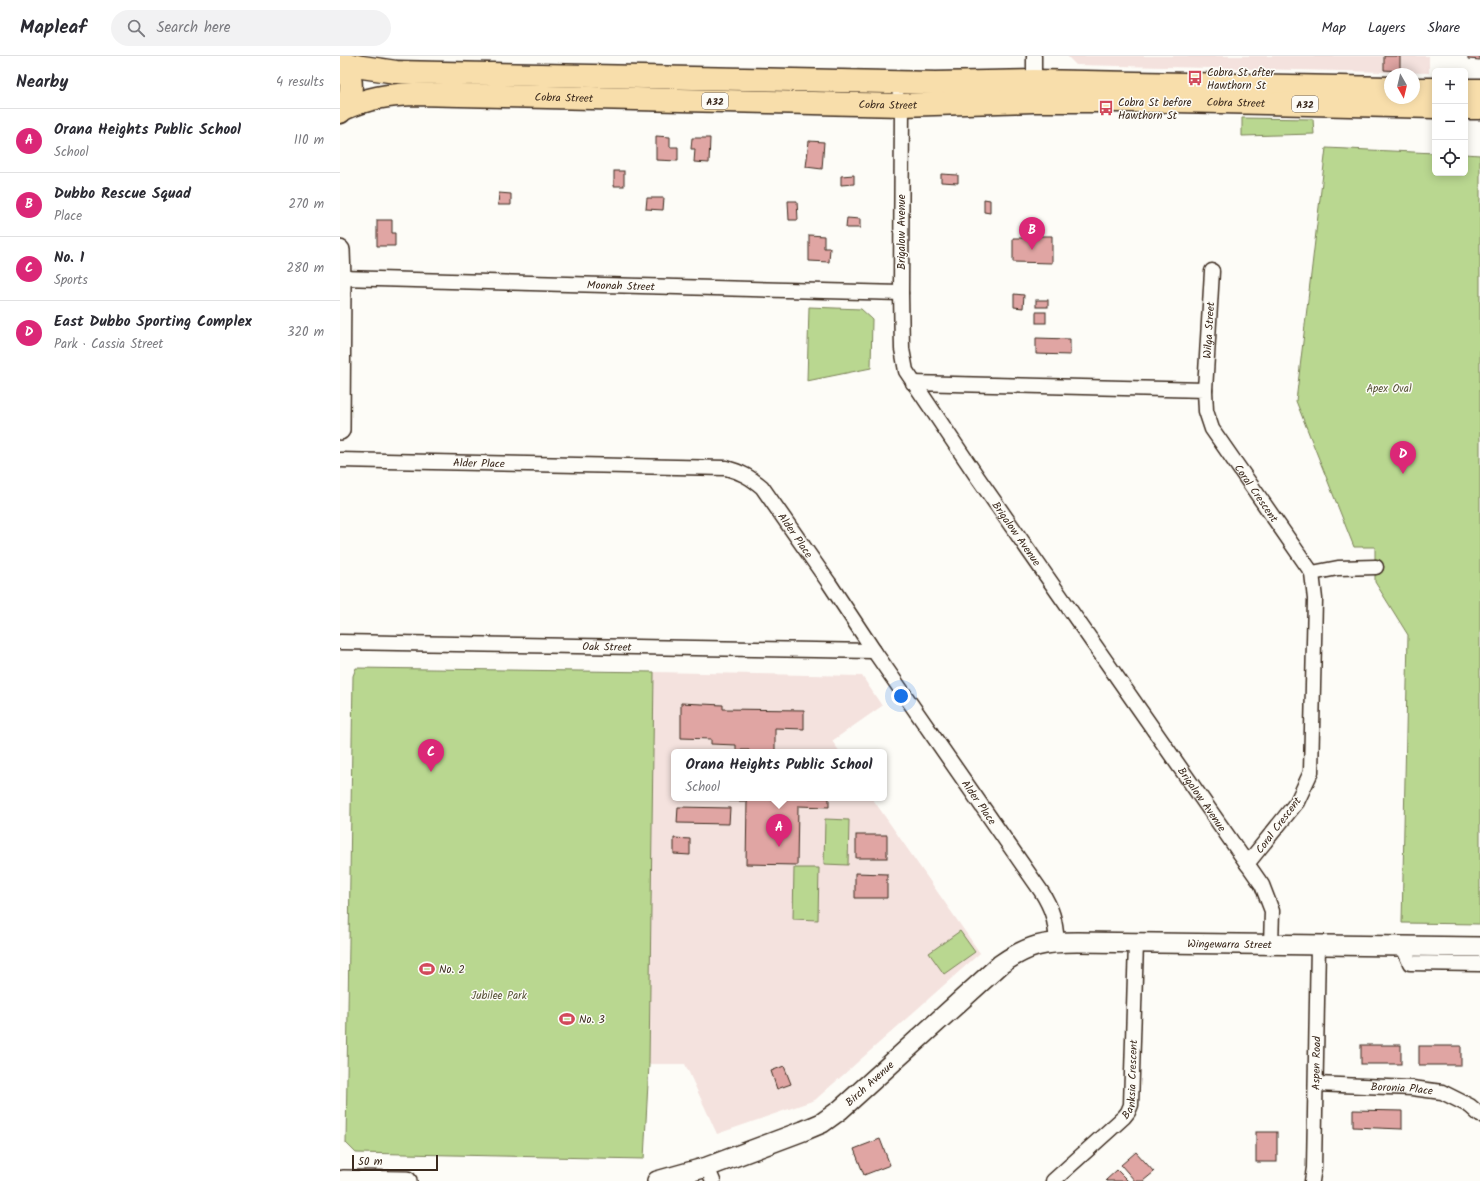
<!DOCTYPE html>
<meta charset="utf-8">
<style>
body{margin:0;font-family:Kalam,sans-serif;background:#f2f2f3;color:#2b2b33}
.controls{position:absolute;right:12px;top:12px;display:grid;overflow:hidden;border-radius:6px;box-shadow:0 2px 10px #0003}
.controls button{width:36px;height:36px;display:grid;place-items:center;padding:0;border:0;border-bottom:1px solid #e1e1e2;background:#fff;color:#2b2b33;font:20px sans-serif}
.compass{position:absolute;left:1044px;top:12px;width:36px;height:36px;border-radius:50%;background:#fff;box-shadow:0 2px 10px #0003;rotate:172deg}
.scale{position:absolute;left:12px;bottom:10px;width:86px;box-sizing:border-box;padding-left:4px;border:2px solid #3b2a1e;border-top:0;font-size:11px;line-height:14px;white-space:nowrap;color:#3b2a1e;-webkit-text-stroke:3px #fdfcf7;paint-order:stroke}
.you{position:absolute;left:561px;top:640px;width:14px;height:14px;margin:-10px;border:3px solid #fff;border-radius:50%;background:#1a73e8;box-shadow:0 0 0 6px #1a73e833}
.badge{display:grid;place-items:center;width:26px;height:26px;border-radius:50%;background:#db2777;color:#fff;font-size:13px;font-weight:700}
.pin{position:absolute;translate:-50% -33px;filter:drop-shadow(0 1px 2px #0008)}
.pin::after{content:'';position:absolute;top:21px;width:14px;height:12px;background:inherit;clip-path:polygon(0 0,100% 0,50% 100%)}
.popup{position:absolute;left:331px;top:693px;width:216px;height:52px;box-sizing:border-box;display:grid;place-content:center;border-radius:6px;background:#fff;filter:drop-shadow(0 1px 3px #0005);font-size:13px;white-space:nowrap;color:#7c7c81}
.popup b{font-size:15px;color:#2b2b33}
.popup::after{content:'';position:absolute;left:50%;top:100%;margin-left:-8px;border:8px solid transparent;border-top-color:#fff}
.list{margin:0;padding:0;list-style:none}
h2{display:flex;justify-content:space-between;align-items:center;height:52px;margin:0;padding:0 16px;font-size:17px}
h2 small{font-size:13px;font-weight:400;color:#7c7c81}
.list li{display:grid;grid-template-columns:26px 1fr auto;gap:12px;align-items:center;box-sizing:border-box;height:64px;padding:0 16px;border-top:1px solid #e1e1e2}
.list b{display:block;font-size:15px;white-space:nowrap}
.list p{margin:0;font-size:13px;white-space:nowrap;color:#7c7c81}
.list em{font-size:13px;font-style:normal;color:#7c7c81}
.icon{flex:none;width:22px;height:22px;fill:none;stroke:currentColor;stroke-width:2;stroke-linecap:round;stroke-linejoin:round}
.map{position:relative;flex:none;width:1140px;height:1125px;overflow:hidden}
header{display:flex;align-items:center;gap:24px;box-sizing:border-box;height:56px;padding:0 20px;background:#fff;border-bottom:1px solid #e1e1e2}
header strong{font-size:19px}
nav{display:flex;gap:22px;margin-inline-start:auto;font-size:14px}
.search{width:280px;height:36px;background:#f2f2f3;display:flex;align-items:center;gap:10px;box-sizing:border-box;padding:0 14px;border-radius:22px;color:#7c7c81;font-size:15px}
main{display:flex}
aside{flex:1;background:#fff}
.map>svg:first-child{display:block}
.built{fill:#f4e2de}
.green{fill:#b9d790;stroke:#7a8057}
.building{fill:#e0a5a3;stroke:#3b2a1e}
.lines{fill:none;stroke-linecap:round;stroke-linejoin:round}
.street-casing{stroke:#3b2a1e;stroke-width:17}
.secondary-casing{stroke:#3b2a1e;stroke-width:22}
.highway-casing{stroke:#3b2a1e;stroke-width:25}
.street{stroke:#fdfcf7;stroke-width:14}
.secondary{stroke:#fdfcf7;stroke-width:19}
.highway{stroke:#f8deab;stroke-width:22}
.labels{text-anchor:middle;stroke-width:3;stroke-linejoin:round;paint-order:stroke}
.shield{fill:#fdfcf7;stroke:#75695f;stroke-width:1}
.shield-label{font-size:10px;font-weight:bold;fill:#3b2a1e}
.poi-label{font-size:11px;fill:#3b2a1e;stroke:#fdfcf7;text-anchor:start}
.street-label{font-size:11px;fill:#3b2a1e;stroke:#fdfcf7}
.park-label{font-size:11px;fill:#5a553a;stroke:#fdfcf7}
</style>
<header>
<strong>Mapleaf</strong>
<div class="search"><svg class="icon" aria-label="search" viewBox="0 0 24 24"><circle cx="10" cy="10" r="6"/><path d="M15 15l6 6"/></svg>Search here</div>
<nav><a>Map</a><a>Layers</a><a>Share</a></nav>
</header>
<main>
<aside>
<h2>Nearby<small>4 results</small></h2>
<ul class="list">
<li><span class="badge">A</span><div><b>Orana Heights Public School</b><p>School</p></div><em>110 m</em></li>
<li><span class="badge">B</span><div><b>Dubbo Rescue Squad</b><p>Place</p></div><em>270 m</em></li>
<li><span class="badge">C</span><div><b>No. 1</b><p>Sports</p></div><em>280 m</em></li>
<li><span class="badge">D</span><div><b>East Dubbo Sporting Complex</b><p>Park · Cassia Street</p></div><em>320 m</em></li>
</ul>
</aside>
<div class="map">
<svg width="1140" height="1125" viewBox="0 0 1140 1125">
<rect width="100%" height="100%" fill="#fdfcf7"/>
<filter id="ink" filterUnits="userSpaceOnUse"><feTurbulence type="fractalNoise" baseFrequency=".025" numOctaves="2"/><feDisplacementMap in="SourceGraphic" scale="8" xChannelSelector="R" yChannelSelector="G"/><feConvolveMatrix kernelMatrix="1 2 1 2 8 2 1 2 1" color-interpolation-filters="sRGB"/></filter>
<g filter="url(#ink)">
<!-- built -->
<g class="built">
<polygon points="727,0 1089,0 1089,17 736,9"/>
<polygon points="314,616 522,620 542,650 492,685 500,696 334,696 334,742 532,742 640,897 475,1044 377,1078 345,1008 309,1008"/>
</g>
<!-- green -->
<g class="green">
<polygon points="902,62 973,63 974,78 902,80"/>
<polygon points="986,92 1095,97 1095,117 1125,117 1125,98 1140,99 1140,868 1062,867 1068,579 1035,526 1035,491 1014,491 956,345"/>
<polygon points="469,251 521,253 532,263 531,312 467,325"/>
<polygon points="16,612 314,616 309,1008 304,1103 16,1097 6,1087 13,620"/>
<polygon points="485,763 509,764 508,809 484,808"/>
<polygon points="454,812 479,812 478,864 453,863"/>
<polygon points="620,875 635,896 604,918 589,897"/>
</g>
<!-- building -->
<g class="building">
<polygon points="1044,0 1060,0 1060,15 1044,14"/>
<polygon points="1128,0 1140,0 1140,4 1128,3"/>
<polygon points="316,80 330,81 330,91 338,91 338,105 316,104"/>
<polygon points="352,82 370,82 369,107 354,106 355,93 351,93"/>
<polygon points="469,85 484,86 482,113 466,111"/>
<rect x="274" y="115" width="10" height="15"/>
<polygon points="601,118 618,119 618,127 601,126"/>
<polygon points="514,119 514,128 501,129 501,120"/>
<polygon points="159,137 171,138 171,149 158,149"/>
<polygon points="307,142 324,142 323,154 306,153"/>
<polygon points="644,143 650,144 650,157 644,156"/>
<polygon points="448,145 457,145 458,164 449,164"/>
<polygon points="507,162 520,163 520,172 506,172"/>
<polygon points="37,164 52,164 52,177 55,177 55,190 37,190"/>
<polygon points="469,179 484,180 484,192 490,192 489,206 469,205"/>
<polygon points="692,180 712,180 712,207 673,206 673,182 692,182"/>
<polygon points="674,238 684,239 683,252 674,251"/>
<rect x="696" y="244" width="12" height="7"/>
<rect x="696" y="256" width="10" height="11"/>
<polygon points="696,282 730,283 730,299 696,298"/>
<polygon points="341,647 383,649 383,653 464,654 464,673 435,672 435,696 409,696 409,694 396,694 396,689 371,688 371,683 341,682"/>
<polygon points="389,742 489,742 489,751 458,750 457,809 406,808 407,745 389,745"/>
<polygon points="338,751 390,752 389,768 337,767"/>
<rect x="516" y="779" width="31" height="23"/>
<polygon points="334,782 350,783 350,799 334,798"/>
<polygon points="515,817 547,818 547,842 515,842"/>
<rect x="1021" y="989" width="40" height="19"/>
<rect x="1079" y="990" width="42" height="19"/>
<polygon points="444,1010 451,1028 437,1033 431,1015"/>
<polygon points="1013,1054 1062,1055 1062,1073 1013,1071"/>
<rect x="916" y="1076" width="21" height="30"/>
<polygon points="540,1083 550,1109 524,1119 514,1093"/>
<polygon points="796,1096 814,1116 803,1125 795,1125 781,1109"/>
<polygon points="777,1114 788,1125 767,1125 766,1124"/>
</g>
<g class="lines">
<defs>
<g id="street">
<polyline points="694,33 694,0"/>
<path id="s1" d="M558 42 562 49 561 237 562 293 566 315 638 422 922 829 932 855 931 889"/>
<path id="s2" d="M1 222 561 237"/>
<path id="s3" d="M573 327 865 334 866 355 872 373 972 517 975 543 971 716 957 746 907 808"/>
<path id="s4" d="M865 334 872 215"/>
<path id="s5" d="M0 404 386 412C401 416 410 421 422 431L489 527 534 595 701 835C713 854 715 864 717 886"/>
<polyline points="972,517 998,512 1036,511"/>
<path id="s6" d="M0 586 534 595"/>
<polyline points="1062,889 1070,907 1140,908"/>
<path id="s7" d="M976 1028 1072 1032 1102 1036 1130 1050 1140 1059"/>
<polyline points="367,1111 373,1125"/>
<path id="s8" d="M713 1125 784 1061 788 1056 791 1049 796 887"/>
<path id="s9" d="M972 1125 974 1112 978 889"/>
</g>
<g id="secondary">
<polyline points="0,194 1,222 0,374"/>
<polyline points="3,1124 67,1125"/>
<path id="s10" d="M317 1125 367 1111 463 1075 482 1067 500 1054 661 908C689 889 703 886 737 886L1140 891"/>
</g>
<g id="highway">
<path d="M0 3C14 18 15 42 0 56"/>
<polyline points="3,7 22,11 56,16 596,27 694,25 1050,32"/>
<polyline points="1074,33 1095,33"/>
<polyline points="1125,34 1140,34"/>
<polyline points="1125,52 1140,52"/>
<path id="s11" d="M3 53C29 42 46 39 74 38L562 49 693 45H835L1095 51"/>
</g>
</defs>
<!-- street casing -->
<use href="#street" class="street-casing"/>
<!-- secondary casing -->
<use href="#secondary" class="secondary-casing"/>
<!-- highway casing -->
<use href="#highway" class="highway-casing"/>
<!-- street -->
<use href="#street" class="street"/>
<!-- secondary -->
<use href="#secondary" class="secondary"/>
<!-- highway -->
<use href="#highway" class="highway"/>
</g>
</g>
<!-- icons -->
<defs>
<symbol id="bus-bare" viewBox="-9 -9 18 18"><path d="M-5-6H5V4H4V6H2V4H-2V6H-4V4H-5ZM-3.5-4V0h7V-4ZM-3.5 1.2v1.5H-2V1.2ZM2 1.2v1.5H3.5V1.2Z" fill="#d1495b" stroke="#fdfcf7" stroke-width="2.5" paint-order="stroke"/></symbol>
<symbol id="stadium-bare" viewBox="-9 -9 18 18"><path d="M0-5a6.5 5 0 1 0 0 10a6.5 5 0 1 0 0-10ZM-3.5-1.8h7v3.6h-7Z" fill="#d1495b" stroke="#fdfcf7" stroke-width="2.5" paint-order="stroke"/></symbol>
</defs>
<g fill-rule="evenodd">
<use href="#bus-bare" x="844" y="11" width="22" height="22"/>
<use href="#bus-bare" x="755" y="41" width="22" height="22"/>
<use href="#stadium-bare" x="76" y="902" width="22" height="22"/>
<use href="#stadium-bare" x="216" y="952" width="22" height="22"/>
</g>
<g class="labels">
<!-- shield labels -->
<g class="shield">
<rect x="362" y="37" width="26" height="16" rx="3"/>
<rect x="952" y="40" width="26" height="16" rx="3"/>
</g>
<g class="shield-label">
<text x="375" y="49">A32</text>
<text x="965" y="52">A32</text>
</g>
<!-- poi labels -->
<g class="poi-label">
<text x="867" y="20">Cobra St after<tspan x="867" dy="13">Hawthorn St</tspan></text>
<text x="778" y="50">Cobra St before<tspan x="778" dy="13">Hawthorn St</tspan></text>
<text x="99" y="917">No. 2</text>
<text x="239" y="967">No. 3</text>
</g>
<!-- street labels -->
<g class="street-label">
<text dy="4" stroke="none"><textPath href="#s11" startOffset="223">Cobra Street</textPath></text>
<text dy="4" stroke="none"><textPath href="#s11" startOffset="895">Cobra Street</textPath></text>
<text dy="4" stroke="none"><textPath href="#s11" startOffset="547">Cobra Street</textPath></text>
<text transform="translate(561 176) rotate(-90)" y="4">Brigalow Avenue</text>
<text dy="4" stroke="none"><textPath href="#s2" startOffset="280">Moonah Street</textPath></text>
<text dy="4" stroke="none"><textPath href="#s4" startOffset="60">Wilga Street</textPath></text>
<text dy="4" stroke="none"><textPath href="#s5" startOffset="139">Alder Place</textPath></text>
<text dy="4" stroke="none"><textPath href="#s3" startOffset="410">Coral Crescent</textPath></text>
<text dy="4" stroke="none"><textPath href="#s1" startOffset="471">Brigalow Avenue</textPath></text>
<text dy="4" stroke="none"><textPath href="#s5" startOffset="486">Alder Place</textPath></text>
<text dy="4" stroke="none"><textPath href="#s6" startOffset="267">Oak Street</textPath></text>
<text dy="4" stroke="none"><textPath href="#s1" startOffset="795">Brigalow Avenue</textPath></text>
<text dy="4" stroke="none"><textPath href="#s5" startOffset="810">Alder Place</textPath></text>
<text transform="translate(938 769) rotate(-53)" y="4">Coral Crescent</text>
<text dy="4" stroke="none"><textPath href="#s10" startOffset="648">Wingewarra Street</textPath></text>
<text dy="4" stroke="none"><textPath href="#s9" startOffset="118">Aspen Road</textPath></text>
<text dy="4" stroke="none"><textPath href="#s8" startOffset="135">Banksia Crescent</textPath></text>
<text dy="4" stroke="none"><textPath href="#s10" startOffset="237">Birch Avenue</textPath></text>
<text dy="4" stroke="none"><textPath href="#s7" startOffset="86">Boronia Place</textPath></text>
</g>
<!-- park labels -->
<g class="park-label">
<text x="1049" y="336">Apex Oval</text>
<text x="159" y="943">Jubilee Park</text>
</g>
</g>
</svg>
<div class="controls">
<button>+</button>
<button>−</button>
<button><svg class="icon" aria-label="locate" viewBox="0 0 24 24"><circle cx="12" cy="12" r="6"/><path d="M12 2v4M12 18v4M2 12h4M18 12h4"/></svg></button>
</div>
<svg class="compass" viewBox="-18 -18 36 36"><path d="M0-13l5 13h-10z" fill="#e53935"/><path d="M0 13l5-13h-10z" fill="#7c7c81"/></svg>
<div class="scale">50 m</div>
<div class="you"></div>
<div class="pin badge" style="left:439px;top:791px">A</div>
<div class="popup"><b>Orana Heights Public School</b>School</div>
<div class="pin badge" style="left:692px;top:194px">B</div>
<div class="pin badge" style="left:91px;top:716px">C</div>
<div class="pin badge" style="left:1063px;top:418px">D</div>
</div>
</main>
